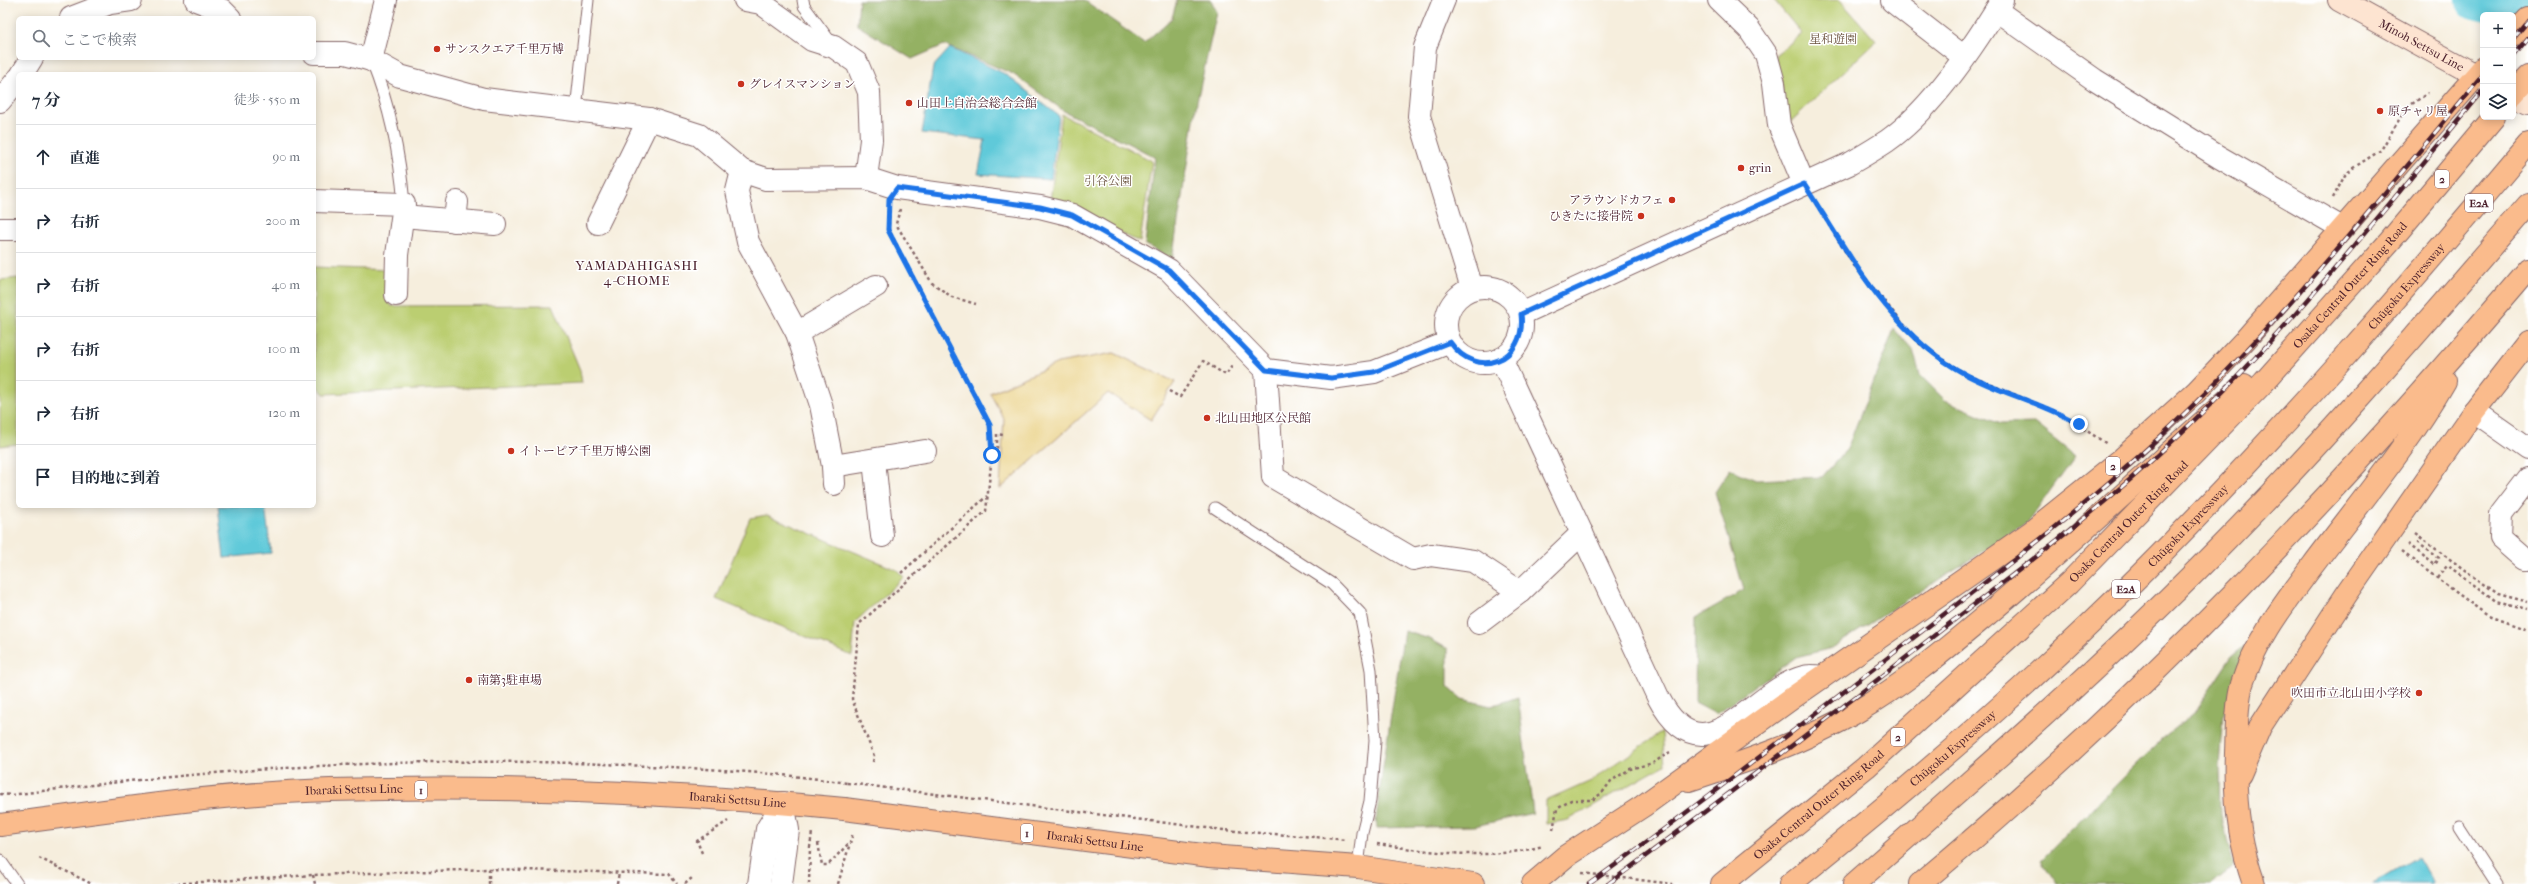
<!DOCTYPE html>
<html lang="ja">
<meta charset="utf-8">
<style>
body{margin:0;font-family:"IM FELL French Canon","Noto Serif JP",serif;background:#f6f6f7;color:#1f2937}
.controls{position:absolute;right:12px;top:12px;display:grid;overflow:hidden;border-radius:6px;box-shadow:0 2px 10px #0003}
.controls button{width:36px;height:36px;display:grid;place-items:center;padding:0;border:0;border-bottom:1px solid #e0e1e3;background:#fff;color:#1f2937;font:20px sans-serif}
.stop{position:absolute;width:12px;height:12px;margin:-9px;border:3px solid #1a73e8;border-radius:50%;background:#fff}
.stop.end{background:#1a73e8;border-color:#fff;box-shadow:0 1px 4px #0008}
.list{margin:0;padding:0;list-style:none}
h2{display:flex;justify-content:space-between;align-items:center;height:52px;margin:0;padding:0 16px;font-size:17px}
h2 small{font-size:13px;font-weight:400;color:#747a83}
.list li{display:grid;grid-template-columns:26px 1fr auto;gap:12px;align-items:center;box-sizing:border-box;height:64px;padding:0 16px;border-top:1px solid #e0e1e3}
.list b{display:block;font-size:15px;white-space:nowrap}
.list em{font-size:13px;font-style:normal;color:#747a83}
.icon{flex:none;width:22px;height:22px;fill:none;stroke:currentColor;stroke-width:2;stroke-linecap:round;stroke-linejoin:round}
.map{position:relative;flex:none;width:2528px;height:884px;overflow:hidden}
.search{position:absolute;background:#fff;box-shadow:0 2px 10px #0003;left:16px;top:16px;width:300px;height:44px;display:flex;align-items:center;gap:10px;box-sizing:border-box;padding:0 14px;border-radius:6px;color:#747a83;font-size:15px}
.panel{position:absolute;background:#fff;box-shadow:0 2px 10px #0003;left:16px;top:72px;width:300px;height:436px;border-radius:6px}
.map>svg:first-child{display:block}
.green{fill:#bbce71;stroke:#82764e}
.forest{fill:#94b163;stroke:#6f6847}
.sand{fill:#eeda9e;stroke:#9c7c64}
.water{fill:#5fc9d9;stroke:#547482}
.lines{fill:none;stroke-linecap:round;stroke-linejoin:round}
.river{stroke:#5fc9d9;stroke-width:38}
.lane-casing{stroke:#866769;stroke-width:13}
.street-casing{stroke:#866769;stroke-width:24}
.secondary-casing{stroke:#866769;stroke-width:24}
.primary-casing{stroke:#866769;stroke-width:24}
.highway-casing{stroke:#866769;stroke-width:24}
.path{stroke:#866769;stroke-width:2.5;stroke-dasharray:3 3;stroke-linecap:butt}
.lane{stroke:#fff;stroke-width:11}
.street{stroke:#fff;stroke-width:22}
.secondary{stroke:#fde4d1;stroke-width:22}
.primary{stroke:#fabb8c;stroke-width:22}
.highway{stroke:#fabb8c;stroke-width:22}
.rail-casing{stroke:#4a1f2b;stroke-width:4.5}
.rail{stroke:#fff;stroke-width:3;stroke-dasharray:9;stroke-linecap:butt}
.primary-bridge-casing{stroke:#866769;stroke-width:24;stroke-linecap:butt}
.path-bridge{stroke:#866769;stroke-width:2.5;stroke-dasharray:3 3;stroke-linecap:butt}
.primary-bridge{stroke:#fabb8c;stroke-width:22}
.route{stroke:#1a73e8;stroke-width:5}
.poi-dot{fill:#c8321e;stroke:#fff;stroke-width:1.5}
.labels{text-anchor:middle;stroke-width:3;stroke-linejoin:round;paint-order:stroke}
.shield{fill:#fff;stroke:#80626b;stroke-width:1}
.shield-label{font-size:11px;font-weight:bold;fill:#4a1f2b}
.park-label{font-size:12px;fill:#6c5440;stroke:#fff}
.street-label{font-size:12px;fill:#4a1f2b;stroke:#fff}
.poi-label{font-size:12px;fill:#4a1f2b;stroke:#fff;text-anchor:start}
.neighbourhood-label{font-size:13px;letter-spacing:1px;fill:#4a1f2b;stroke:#fff}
</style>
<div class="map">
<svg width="2528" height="884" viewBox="0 0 2528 884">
<rect width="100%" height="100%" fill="#fff"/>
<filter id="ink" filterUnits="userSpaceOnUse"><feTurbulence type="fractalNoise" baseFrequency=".025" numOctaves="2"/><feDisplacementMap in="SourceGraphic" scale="8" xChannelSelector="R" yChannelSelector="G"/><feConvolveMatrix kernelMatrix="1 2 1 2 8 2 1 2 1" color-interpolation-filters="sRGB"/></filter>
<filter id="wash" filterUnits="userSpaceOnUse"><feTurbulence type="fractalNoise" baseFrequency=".012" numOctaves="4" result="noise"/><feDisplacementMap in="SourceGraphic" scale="16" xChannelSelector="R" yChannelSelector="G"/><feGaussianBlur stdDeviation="0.9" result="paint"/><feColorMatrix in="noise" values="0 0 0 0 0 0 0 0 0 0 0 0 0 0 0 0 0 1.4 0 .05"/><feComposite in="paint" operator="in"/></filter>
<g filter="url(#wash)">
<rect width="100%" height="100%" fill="#f6eedd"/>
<!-- green -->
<g class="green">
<polygon points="1774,0 1840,0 1876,41 1785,127 1775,55 1802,34"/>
<polygon points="1062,114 1152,161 1140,242 1050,201"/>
<polygon points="314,267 390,270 391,306 553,305 580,370 582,383 324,394 316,385 314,375"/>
<polygon points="18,278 18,444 0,446 0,280"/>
<polygon points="767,515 897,570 904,577 855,622 852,656 716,599 750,518"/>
<polygon points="1662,732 1665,765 1568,820 1546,824 1546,801 1591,781"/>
</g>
<!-- forest -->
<g class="forest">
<polygon points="859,0 1084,0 1144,43 1172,18 1177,0 1211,0 1217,12 1197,101 1172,260 1145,244 1155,157 1064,111 1013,74 944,45 912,59 857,25"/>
<polygon points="1894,329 1913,350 1920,375 1945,400 2000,424 2034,423 2075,456 2027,523 1832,648 1796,657 1716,714 1695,703 1696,617 1744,590 1715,492 1730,469 1756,480 1822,477 1847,449"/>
<polygon points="1404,631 1430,639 1448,649 1448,687 1462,699 1491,706 1518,697 1533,813 1475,826 1377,828 1376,820 1381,780"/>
<polygon points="2245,646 2240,672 2224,713 2220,766 2221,815 2234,866 2212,884 2057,884 2041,860 2160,741 2194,713 2232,656"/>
</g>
<!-- sand -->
<polygon class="sand" points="1114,353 1175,382 1151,420 1108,393 1000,489 1004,419 990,393 1058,363"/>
<!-- water -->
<g class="water">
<polygon points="950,48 1005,74 1059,116 1051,179 978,174 985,140 922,133 933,67"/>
<polygon points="218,506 265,506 271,553 224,558"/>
<polygon points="2417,857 2433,884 2372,884"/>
</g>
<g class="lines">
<!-- river -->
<polyline class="river" points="2475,0 2508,9 2528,12"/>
</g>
</g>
<g filter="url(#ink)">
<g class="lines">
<defs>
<g id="lane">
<polyline points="803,0 804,6 832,44"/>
<path d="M372 62C390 107 400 156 404 204"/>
<polyline points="576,110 588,0"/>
<polyline points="1215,508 1332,584 1360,613 1371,670 1375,741 1370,801 1362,833 1358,867"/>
<polyline points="2459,827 2496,884"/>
<polyline points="0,860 17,884"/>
</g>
<g id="street">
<polyline points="196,0 222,10 230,18"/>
<polyline points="745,0 761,3 812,40 834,47 857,63 869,92 871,140 866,178"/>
<polyline points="1444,0 1425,47 1419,116 1472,288"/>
<polyline points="1719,0 1749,29 1766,54 1774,83 1779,125 1804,184"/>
<polyline points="1892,1 1964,57"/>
<polyline points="1996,10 2095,80 2219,157 2342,228"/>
<polyline points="71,18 110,3 131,0"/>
<polyline points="314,53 345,53 371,60 400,76 484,99 649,119 699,135 742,171 766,179 866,178 897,188 1040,207 1072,215 1169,270 1266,370 1331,378 1374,372 1450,342"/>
<polyline points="371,60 386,0"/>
<polyline points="22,74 32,58"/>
<polyline points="0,101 18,79"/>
<polyline points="742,171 737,191 748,242 797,333 821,405 833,466 834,484"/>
<polyline points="314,201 404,204 397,255 396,295"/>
<polyline points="403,216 495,224"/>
<polyline points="455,221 457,202"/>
<polyline points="598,223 649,119"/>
<polyline points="0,229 18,229"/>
<circle cx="1484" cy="325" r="38"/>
<path d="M1521 314 1851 163C1863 156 1875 149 1887 141 1931 110 1974 46 2002 0"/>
<polyline points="797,333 876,286"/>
<path d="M1501 359 1658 697C1704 785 1751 690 1804 677 1809 675 1816 676 1822 677"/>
<polyline points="1266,370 1273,477 1413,559 1431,555 1473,561 1520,592"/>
<polyline points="2474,411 2528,449"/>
<polyline points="874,460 882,536"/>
<polyline points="833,466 925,451"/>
<polyline points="2528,479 2501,514 2500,538 2524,559 2528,559"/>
<polyline points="1479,623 1520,592 1582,533"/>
<polyline points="759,884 767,829 783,803"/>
<polyline points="781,884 788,830 783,803"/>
</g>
<g id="secondary">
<path id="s1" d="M2339 0 2483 79"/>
<polyline points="2513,95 2528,103"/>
</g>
<g id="primary">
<polyline points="2513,35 2528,19"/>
<polyline points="2513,94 2528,77"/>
<polyline points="2240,774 2260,727 2346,595 2474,411 2528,342"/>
<path d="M1689 780C1748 761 1804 742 1858 711 1905 684 1947 648 1989 613 2076 540 2159 461 2244 385"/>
<path id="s2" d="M0 825C109 811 219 793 330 790 501 785 673 792 844 809"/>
<polyline points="1210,856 1358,867 1473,884"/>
<polyline points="1533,884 1566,856 1643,806 1795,696 2031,532 2123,458 2196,392 2245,340 2483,68"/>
<path id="s3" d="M1722 884 1866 767 2069 583 2264 382 2390 241 2494 117"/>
<path d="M1920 884C2142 699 2341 489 2528 269"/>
<path d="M2254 884C2239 842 2234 798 2236 753 2237 731 2236 706 2242 684 2256 639 2285 603 2313 565 2358 505 2408 446 2445 381"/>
</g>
<g id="highway">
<path id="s4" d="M1790 884C1910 788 2028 687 2137 578 2275 440 2403 293 2528 144"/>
<path d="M1854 884C1977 776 2100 669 2215 552 2325 441 2426 323 2528 205"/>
</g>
</defs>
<!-- lane casing -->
<use href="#lane" class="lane-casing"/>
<!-- street casing -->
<use href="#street" class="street-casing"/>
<!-- secondary casing -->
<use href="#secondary" class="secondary-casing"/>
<!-- primary casing -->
<use href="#primary" class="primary-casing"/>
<!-- highway casing -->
<use href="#highway" class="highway-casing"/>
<!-- path -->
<g class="path">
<polyline points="2333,198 2345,175 2353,168 2381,150 2406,108 2428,93"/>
<polyline points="1816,203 1853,264 1920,344 1965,374 2061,414 2107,444"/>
<polyline points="900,209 896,224 932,283 952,297 976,304"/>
<polyline points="1169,391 1180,397 1203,361 1226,375 1232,366"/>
<polyline points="992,455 997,456 997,434 1003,435"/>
<polyline points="2415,534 2498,594 2528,602"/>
<polyline points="2408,544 2435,565 2439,558 2418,543 2422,538"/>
<polyline points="2402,552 2488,616 2528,630"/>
<polyline points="901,573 987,496"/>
<polyline points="2437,577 2447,565 2496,601 2528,609"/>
<polyline points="873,762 874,756 852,699 859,624 986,511 992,455 990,425 888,229 889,208"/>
<path d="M0 794 11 795C215 768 419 755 625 765 699 768 774 772 847 783"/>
<path d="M1215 829C1259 834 1303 835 1346 840"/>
<polyline points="1553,830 1557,809 1571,800 1592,800 1602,793 1611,781 1630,769 1653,763 1670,752"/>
<polyline points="818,843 822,865 828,865 850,842"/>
<path d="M1377 844C1432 852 1488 861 1543 846"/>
<polyline points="702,853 697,841 728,821"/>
<polyline points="39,858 92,884"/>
<polyline points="489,869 489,884"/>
<polyline points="1582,873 1673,884"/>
<polyline points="313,875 315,884"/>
<polyline points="171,884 313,875 489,869 669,874 677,884"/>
<polyline points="617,884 619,873"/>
<polyline points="685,884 693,877"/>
<polyline points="809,884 810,847 812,832"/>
<polyline points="838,884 853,833"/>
</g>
<!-- lane -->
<use href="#lane" class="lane"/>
<!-- street -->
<use href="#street" class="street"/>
<!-- secondary -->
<use href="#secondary" class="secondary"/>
<!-- primary -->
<use href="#primary" class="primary"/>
<!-- highway -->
<use href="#highway" class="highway"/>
<defs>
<g id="rail">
<polyline points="2513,39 2528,21"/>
<polyline points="2513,56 2528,38"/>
<path d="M1589 884C1696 807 1800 726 1904 645 1991 578 2079 512 2159 438 2278 327 2379 199 2483 75"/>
<path d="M1608 884C1723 799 1837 712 1949 624 2023 567 2098 511 2166 447 2283 339 2381 213 2483 91"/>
</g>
</defs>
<!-- rail casing -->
<use href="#rail" class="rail-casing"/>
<!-- rail -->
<use href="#rail" class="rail"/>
<defs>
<g id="primary-bridge">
<path id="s5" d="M844 809 1210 856"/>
</g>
</defs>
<!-- primary-bridge casing -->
<use href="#primary-bridge" class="primary-bridge-casing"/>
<!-- path-bridge -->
<polyline class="path-bridge" points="847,783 1215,829"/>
<!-- primary-bridge -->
<use href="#primary-bridge" class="primary-bridge"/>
</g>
</g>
<g class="lines" filter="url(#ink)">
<!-- route -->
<path class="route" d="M992 455 990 425 888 230 889 199 897 188 1040 207 1072 215 1169 270 1266 370 1331 378 1374 372 1450 342C1477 381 1527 361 1521 314L1804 184C1849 253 1890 334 1965 374 2002 394 2043 403 2079 424"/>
</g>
<!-- markers -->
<g class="poi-dot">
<circle cx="437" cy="49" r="4"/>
<circle cx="741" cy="84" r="4"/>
<circle cx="909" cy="103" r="4"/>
<circle cx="2380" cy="111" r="4"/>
<circle cx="1741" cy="168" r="4"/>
<circle cx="1672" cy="200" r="4"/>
<circle cx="1641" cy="216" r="4"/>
<circle cx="1207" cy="418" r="4"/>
<circle cx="511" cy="451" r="4"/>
<circle cx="469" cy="680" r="4"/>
<circle cx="2419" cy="693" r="4"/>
</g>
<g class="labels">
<!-- shield labels -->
<g class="shield">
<rect x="2435" y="170" width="14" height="18" rx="3"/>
<rect x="2465" y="194" width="28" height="18" rx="3"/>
<rect x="2106" y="457" width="14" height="18" rx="3"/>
<rect x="2112" y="580" width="28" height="18" rx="3"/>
<rect x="1891" y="728" width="14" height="18" rx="3"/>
<rect x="415" y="781" width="12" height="18" rx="3"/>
<rect x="1021" y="824" width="12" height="18" rx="3"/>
</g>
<g class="shield-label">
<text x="2442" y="183">2</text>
<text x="2479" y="207">E2A</text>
<text x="2113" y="470">2</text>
<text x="2126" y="593">E2A</text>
<text x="1898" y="741">2</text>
<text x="421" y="794">1</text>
<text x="1027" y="837">1</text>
</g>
<!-- park labels -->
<g class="park-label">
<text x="1833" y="43">星和遊園</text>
<text x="1108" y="185">引谷公園</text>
</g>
<!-- street labels -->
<g class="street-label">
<text dy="4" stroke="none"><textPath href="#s1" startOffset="94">Minoh Settsu Line</textPath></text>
<text dy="4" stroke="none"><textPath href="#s3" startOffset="869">Osaka Central Outer Ring Road</textPath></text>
<text dy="4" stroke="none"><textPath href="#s4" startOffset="860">Chūgoku Expressway</textPath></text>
<text dy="4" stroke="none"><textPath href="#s3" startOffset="545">Osaka Central Outer Ring Road</textPath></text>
<text dy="4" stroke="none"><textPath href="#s4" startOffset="536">Chūgoku Expressway</textPath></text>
<text dy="4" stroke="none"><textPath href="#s4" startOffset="212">Chūgoku Expressway</textPath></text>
<text dy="4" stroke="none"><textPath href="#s2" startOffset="356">Ibaraki Settsu Line</textPath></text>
<text dy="4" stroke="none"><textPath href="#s2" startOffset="740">Ibaraki Settsu Line</textPath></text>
<text dy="4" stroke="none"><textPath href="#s3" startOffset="125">Osaka Central Outer Ring Road</textPath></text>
<text dy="4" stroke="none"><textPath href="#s5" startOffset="253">Ibaraki Settsu Line</textPath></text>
</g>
<!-- poi labels -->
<g class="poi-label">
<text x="445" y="53">サンスクエア千里万博</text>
<text x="749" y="88">グレイスマンション</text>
<text x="917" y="107">山田上自治会総合会館</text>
<text x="2388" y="115">原チャリ屋</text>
<text x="1749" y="172">grin</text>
<text x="1664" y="204" text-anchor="end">アラウンドカフェ</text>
<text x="1633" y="220" text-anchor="end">ひきたに接骨院</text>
<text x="1215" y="422">北山田地区公民館</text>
<text x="519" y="455">イトーピア千里万博公園</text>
<text x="477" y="684">南第3駐車場</text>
<text x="2411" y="697" text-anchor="end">吹田市立北山田小学校</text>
</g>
<!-- neighbourhood labels -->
<g class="neighbourhood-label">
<text x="637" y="270">YAMADAHIGASHI<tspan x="637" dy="15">4-CHOME</tspan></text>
</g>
</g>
</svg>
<div class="controls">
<button>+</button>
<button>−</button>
<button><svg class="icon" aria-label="layers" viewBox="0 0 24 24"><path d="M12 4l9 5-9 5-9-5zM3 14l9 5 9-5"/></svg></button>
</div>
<div class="stop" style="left:992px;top:455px"></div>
<div class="stop end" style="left:2079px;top:424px"></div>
<div class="search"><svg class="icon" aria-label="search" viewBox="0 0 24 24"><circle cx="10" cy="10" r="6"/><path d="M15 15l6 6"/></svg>ここで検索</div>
<section class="panel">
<h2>7 分<small>徒歩 · 550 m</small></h2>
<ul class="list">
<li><svg class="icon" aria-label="ahead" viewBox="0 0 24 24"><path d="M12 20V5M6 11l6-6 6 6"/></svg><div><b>直進</b></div><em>90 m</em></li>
<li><svg class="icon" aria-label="right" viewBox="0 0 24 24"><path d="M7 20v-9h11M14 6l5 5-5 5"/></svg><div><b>右折</b></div><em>200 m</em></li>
<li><svg class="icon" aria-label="right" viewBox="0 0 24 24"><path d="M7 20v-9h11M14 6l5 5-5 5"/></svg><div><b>右折</b></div><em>40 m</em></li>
<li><svg class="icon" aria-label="right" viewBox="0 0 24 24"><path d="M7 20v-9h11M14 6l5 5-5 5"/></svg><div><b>右折</b></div><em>100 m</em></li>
<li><svg class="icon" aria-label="right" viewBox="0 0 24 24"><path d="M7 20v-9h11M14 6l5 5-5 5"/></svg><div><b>右折</b></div><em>120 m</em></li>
<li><svg class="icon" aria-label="arrive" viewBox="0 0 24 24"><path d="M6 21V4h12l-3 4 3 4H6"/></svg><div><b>目的地に到着</b></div></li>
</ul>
</section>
</div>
